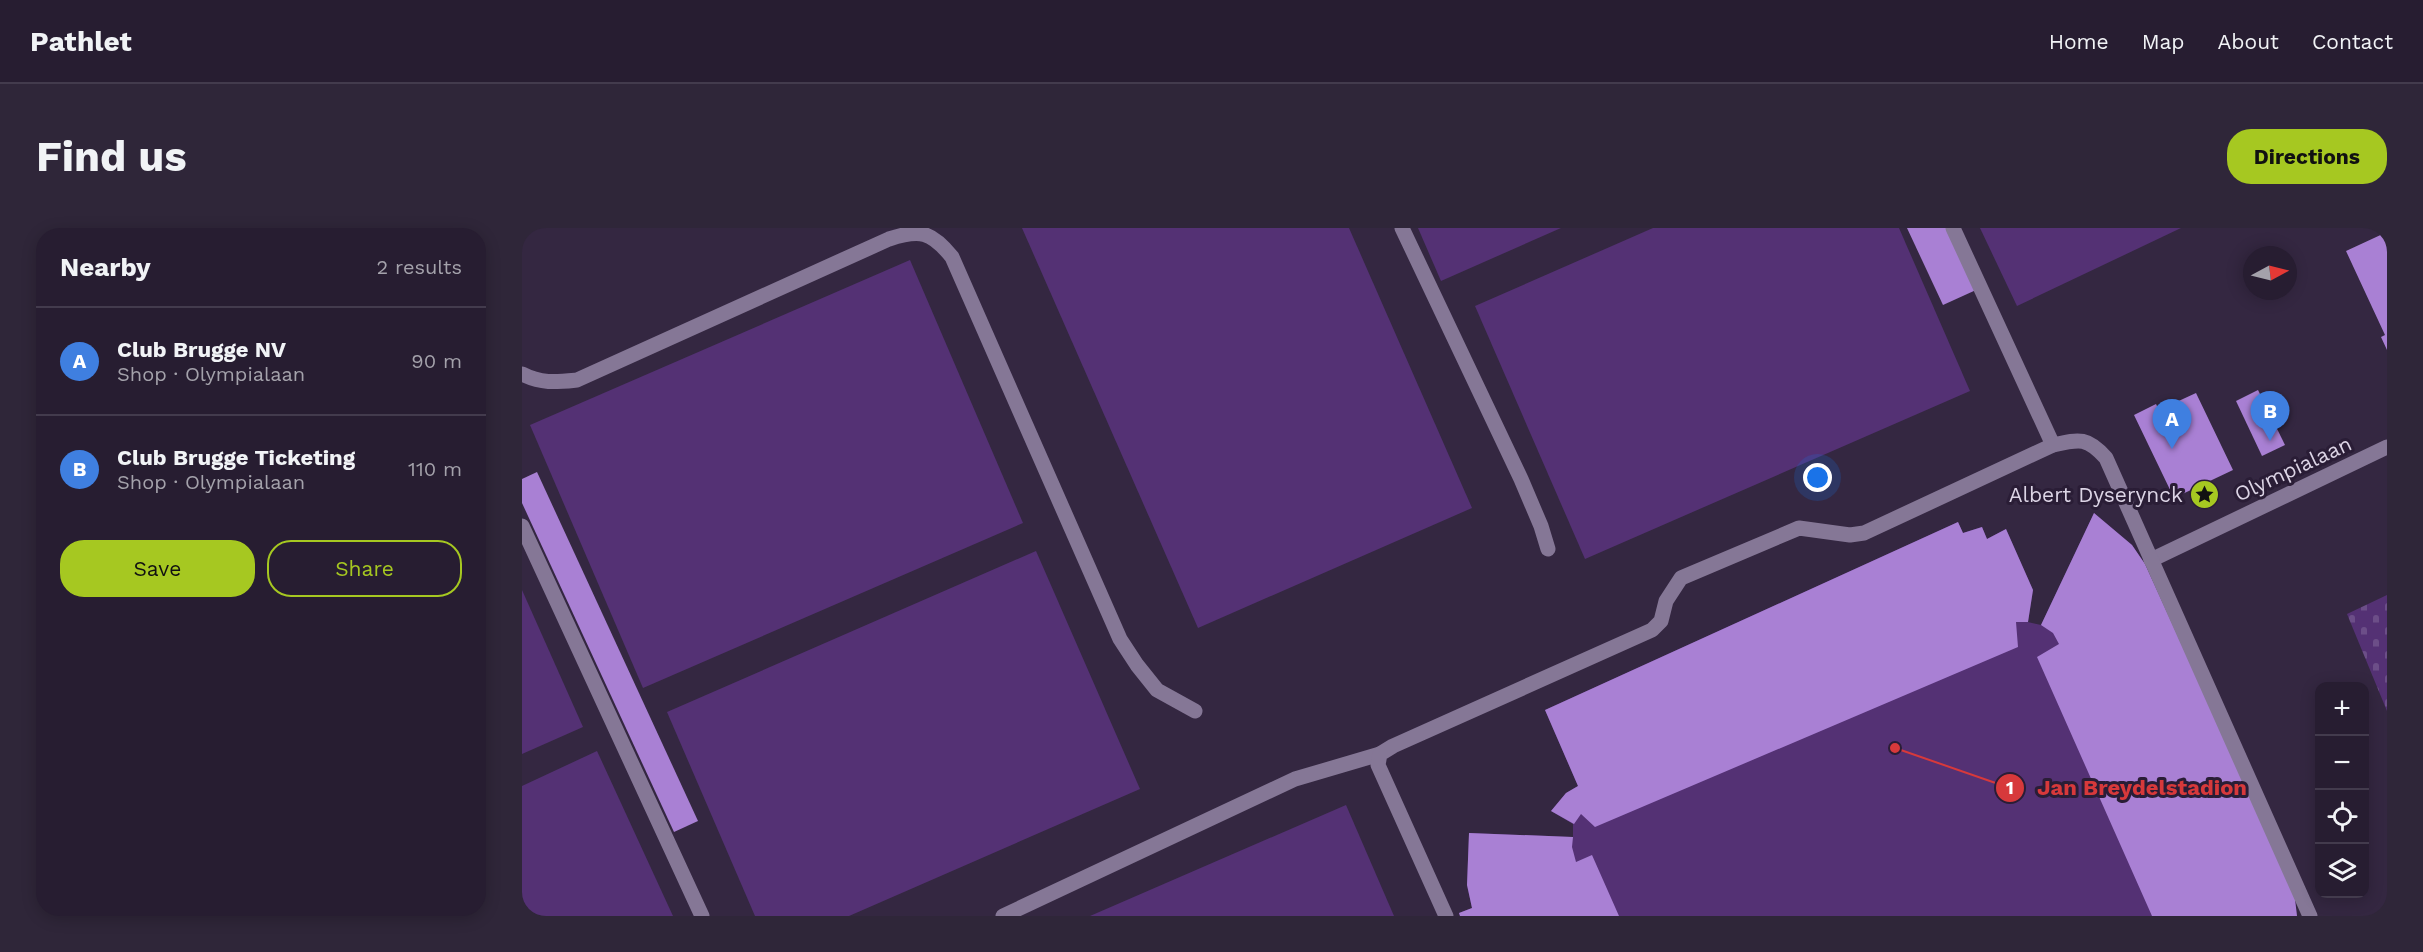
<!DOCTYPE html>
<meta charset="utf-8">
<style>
body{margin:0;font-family:"Work Sans",sans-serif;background:#2f2639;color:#f1f3f6}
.controls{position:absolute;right:18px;bottom:18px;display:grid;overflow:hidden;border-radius:12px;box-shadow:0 3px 15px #0003}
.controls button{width:54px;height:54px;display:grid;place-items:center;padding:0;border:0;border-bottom:2px solid #433b4d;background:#271d31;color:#f1f3f6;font:30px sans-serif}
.compass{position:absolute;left:1721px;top:18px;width:54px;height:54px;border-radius:50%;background:#271d31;box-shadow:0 3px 15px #0003;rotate:83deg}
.you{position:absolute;left:1296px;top:250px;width:21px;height:21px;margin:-15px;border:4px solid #fff;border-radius:50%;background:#1a73e8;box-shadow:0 0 0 9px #1a73e833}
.badge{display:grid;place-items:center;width:39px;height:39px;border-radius:50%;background:#a6c821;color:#fff;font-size:20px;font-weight:700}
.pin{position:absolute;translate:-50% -50px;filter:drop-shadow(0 2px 3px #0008)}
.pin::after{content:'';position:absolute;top:32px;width:21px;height:18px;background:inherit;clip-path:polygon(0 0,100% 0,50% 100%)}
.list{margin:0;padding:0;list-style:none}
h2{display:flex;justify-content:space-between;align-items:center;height:78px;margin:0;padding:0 24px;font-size:26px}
h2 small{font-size:20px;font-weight:400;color:#a4a2ab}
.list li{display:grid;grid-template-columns:39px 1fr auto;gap:18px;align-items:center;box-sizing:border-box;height:108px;padding:0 24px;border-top:2px solid #433b4d}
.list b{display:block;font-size:22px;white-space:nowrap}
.list p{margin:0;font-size:20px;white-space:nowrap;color:#a4a2ab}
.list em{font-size:20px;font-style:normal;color:#a4a2ab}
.actions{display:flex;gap:12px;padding:18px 24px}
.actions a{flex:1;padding:14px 0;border:2px solid #a6c821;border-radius:24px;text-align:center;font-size:21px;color:#a6c821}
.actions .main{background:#a6c821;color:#111}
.icon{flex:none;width:33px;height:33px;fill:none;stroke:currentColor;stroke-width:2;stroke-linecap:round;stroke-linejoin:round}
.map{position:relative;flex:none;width:1865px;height:688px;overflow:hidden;border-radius:24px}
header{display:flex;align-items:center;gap:36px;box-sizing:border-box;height:84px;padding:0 30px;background:#271d31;border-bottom:2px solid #433b4d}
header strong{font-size:28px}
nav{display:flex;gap:33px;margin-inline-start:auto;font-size:21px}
.intro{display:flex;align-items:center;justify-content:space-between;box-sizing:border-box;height:144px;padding:0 36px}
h1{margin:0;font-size:42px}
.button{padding:15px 27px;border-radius:24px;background:#a6c821;color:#111;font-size:21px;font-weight:700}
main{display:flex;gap:36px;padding:0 36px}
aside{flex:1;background:#271d31;border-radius:24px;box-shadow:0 3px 15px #0003}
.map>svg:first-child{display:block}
.cemetery{fill:url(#cemetery-stones)}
.pitch{fill:#543174}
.building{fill:#a980d4}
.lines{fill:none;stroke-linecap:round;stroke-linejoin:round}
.minor{stroke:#857796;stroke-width:15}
.labels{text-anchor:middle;stroke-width:6;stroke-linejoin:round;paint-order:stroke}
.street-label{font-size:21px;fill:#dcd4e5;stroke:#2a1d36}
.poi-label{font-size:21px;fill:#dcd4e5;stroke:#2a1d36;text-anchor:end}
.leader{fill:none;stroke:#d7393b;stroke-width:2}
.callout-dot{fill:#d7393b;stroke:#2a1d36;stroke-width:2}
.mark-label{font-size:18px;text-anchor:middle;font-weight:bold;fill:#fff}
.callout-label{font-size:22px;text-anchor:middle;font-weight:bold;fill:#d7393b;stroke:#2a1d36;stroke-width:6;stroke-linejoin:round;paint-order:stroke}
</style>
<header>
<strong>Pathlet</strong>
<nav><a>Home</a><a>Map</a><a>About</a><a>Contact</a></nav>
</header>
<div class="intro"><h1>Find us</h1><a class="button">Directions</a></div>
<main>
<aside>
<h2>Nearby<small>2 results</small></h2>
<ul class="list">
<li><span class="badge" style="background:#3f7fe0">A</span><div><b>Club Brugge NV</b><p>Shop · Olympialaan</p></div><em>90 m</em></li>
<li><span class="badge" style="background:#3f7fe0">B</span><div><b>Club Brugge Ticketing</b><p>Shop · Olympialaan</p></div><em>110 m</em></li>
</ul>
<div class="actions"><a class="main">Save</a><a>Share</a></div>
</aside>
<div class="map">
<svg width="1865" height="688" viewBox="0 0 1865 688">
<defs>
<pattern id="cemetery-stones" width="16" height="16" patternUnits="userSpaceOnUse" patternTransform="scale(1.5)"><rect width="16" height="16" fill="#543174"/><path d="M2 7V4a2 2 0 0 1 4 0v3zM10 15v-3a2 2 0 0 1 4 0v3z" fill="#6c4e88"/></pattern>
</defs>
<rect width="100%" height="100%" fill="#342741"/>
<!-- cemetery -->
<polygon class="cemetery" points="1865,367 1865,483 1825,386"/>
<!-- pitch -->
<g class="pitch">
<polygon points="500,0 827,0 950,280 676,400"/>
<polygon points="896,0 1039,0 919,53"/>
<polygon points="1131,0 1377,0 1448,163 1063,331 953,78"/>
<polygon points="1458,0 1659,0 1495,78"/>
<polygon points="388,32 501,295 121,460 8,197"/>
<polygon points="1572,285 1610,317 1623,336 1772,663 1775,688 938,688 937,685 950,680 945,657 947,605 1051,609 1051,596 1029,583 1044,565 1056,558 1023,482 1436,294 1441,305 1460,299 1465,311 1484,301 1511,362 1506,394 1519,397"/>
<polygon points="514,323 618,561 327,688 233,688 145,484"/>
<polygon points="0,362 61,499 0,526"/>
<polygon points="75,523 151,688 0,688 0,558"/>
<polygon points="824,577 872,688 568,688"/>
</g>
<!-- building -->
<g class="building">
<polygon points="1385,0 1425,0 1454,62 1421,77"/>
<polygon points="1865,4 1865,122 1859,109 1863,107 1824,23"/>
<polygon points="1736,162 1763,217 1740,228 1714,173"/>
<polygon points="1674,165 1711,242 1652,270 1612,187 1634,176 1637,182"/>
<polygon points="15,244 176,593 152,604 0,275 0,251"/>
<polygon points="1572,285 1610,317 1623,336 1772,663 1775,688 1630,688 1515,429 1537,416 1531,405 1519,397"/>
<polygon points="1436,294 1441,305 1460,299 1465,311 1484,301 1511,362 1506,394 1494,394 1496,419 1073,599 1059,586 1052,596 1029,583 1044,565 1056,558 1023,482"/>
<polygon points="947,605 1051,609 1050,619 1054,634 1070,627 1097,688 938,688 937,685 950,680 945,657"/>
</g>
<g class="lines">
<!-- minor -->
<g class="minor">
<polyline points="880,0 999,251 1019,298 1026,321"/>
<polyline points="1431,0 1531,217"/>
<path d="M0 146C19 156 35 154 55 152L367 11C398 1 409 3 430 29L598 411 615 437 635 462 673 483"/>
<polyline points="0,298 180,688"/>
<polyline points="1629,332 1865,219"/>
<polyline points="481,688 773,551 858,526"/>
<path d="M924 688 856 537 858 526 871 518 1130 402 1139 393 1144 373 1159 350 1277 300 1328 307 1342 305 1531 217C1558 211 1565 209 1584 230L1788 688"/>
</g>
</g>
<!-- icons -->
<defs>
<symbol id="sight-disc" viewBox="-11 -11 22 22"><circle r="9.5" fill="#a6c821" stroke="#2a1d36"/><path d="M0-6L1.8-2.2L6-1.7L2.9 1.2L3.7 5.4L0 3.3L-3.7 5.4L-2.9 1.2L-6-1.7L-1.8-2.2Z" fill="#111"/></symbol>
</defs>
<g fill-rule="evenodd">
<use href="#sight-disc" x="1666" y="250" width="33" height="33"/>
</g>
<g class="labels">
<!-- street labels -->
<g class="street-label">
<text transform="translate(1771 241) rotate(-25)" y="7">Olympialaan</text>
</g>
<!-- poi labels -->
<g class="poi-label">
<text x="1661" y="274">Albert Dyserynck</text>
</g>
</g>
<!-- callouts -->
<path class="leader" d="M1373 520L1488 560"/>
<g class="callout-dot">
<circle cx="1373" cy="520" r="6"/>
<circle cx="1488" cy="560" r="15"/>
</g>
<g class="mark-label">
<text x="1488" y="566">1</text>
</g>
<g class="callout-label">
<text x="1620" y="567">Jan Breydelstadion</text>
</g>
</svg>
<div class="controls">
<button>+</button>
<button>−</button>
<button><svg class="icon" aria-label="locate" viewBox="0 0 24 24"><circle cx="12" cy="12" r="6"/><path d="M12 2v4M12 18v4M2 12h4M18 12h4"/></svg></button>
<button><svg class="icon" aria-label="layers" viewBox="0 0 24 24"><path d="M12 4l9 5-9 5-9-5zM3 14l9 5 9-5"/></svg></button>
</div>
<svg class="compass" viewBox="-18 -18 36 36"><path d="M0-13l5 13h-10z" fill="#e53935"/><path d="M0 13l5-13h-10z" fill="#a4a2ab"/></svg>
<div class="you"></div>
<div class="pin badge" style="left:1650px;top:221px;background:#3f7fe0">A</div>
<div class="pin badge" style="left:1748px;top:213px;background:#3f7fe0">B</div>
</div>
</main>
